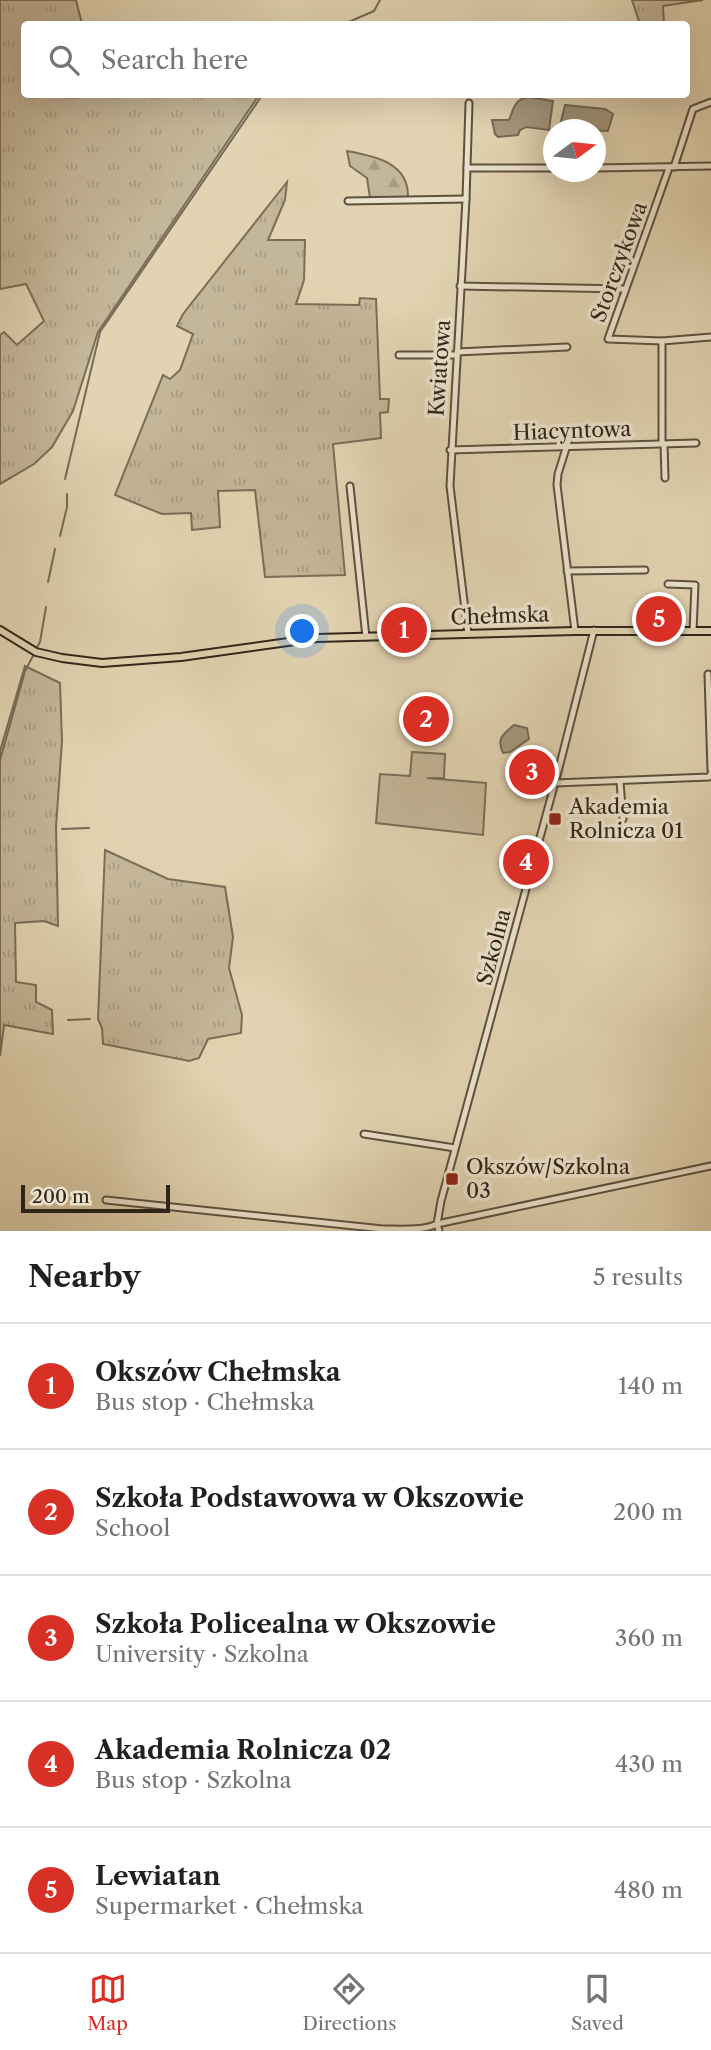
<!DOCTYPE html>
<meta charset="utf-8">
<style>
body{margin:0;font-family:"Libre Caslon Text",serif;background:#f6f6f6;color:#202124}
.compass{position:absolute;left:543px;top:119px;width:63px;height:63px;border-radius:50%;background:#fff;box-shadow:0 7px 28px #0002;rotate:75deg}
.scale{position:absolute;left:21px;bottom:18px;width:149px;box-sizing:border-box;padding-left:7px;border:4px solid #302519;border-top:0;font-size:19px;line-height:24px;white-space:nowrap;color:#302519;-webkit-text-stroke:5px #ece3cd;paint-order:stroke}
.you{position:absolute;left:303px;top:632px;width:24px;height:24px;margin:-18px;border:5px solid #fff;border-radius:50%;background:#1a73e8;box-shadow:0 0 0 10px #1a73e833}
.badge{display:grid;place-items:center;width:46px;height:46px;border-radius:50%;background:#d93025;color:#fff;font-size:23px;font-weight:700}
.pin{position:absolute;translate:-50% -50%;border:4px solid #fff;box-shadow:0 2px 7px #0006}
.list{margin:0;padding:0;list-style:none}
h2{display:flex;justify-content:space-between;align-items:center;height:91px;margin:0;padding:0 28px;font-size:30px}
h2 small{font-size:23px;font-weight:400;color:#757577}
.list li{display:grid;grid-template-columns:46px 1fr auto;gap:21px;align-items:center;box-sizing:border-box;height:126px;padding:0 28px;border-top:2px solid #e0e0e0}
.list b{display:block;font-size:26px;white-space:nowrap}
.list p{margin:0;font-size:23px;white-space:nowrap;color:#757577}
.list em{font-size:23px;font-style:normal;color:#757577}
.icon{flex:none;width:38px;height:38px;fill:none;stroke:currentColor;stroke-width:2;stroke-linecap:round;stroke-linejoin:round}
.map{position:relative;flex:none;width:711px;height:1231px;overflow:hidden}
.search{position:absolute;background:#fff;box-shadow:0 7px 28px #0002;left:21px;right:21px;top:21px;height:77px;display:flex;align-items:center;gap:18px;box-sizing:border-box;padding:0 24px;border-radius:7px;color:#757577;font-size:26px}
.sheet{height:721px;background:#fff}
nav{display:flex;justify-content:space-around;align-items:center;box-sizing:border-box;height:98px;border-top:2px solid #e0e0e0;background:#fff;font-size:19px;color:#757577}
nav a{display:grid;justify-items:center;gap:4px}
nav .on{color:#d93025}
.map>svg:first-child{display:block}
.grass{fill:url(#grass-tufts);stroke:#7a6e58;stroke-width:2}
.forest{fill:url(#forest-firs);stroke:#7a6e58;stroke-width:2}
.garden{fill:#c4b698;stroke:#7a6e58;stroke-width:2}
.water{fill:#a5987e;stroke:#766a56;stroke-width:2}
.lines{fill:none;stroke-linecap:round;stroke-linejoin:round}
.stream{stroke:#766a56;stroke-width:2}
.minor-casing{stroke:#5c513f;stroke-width:9}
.major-casing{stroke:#302519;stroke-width:10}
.minor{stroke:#ece3cd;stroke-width:5}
.major{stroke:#e2d4b2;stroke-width:6}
.poi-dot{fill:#8f2418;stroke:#ece3cd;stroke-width:2.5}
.labels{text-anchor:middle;stroke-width:7;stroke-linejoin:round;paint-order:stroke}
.street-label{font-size:21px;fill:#302519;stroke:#ece3cd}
.poi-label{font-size:21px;fill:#302519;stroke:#ece3cd;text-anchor:start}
</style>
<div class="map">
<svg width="711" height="1231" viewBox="0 0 711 1231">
<defs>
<pattern id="grass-tufts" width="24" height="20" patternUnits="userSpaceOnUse" patternTransform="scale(1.75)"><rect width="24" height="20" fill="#c4b698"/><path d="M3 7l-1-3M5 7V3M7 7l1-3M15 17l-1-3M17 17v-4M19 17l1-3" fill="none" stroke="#a99c82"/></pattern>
<pattern id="forest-firs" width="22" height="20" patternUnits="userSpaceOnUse" patternTransform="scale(1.75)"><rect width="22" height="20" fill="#c4b698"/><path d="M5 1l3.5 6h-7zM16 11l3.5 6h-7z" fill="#a99c82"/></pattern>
</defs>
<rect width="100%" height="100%" fill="#e2d4b2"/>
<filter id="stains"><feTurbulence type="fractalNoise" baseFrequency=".00286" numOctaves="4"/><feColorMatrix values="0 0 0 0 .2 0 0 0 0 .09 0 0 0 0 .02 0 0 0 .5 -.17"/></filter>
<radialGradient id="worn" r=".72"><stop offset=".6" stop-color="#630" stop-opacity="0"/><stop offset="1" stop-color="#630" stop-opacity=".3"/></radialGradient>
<!-- grass -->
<g class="grass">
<polygon points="0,0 76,0 82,24 24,24 24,94 259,95 98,332 73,411 52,447 34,464 0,484 0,335 4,332 17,345 44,321 26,284 0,289"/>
<polygon points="632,0 703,0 663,6 664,24 640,24"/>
<polygon points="287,182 285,200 268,240 305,240 304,280 296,304 359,305 360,298 376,299 380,399 389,399 388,412 380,413 381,438 333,444 345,575 265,577 255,490 218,491 220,527 192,530 191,513 162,514 115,495 163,375 170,379 180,370 193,334 177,326 183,314"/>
<polygon points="25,666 60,683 62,741 56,827 58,926 44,921 15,923 16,982 36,985 36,1002 52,1010 53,1034 4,1025 0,1056 0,751"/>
<polygon points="105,850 168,879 225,887 233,937 229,968 242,1015 241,1033 208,1039 199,1058 189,1061 103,1044 102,1028 98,1019"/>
</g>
<!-- forest -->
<path class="forest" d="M347 151C375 156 409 163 408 197L370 198 367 178 350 166Z"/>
<!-- garden -->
<polygon class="garden" points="412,752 445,754 444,778 427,778 486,783 483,835 376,823 380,774 410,776"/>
<!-- water -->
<g class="water">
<path d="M528 97 553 101 549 130 526 127 520 130 518 135 498 137 495 134 492 120H509C514 108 514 100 528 97Z"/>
<polygon points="565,105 605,109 613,114 608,131 559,129"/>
<path d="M514 725 527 728 529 739 510 752 503 753C496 739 503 734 514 725Z"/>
</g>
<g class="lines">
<!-- stream -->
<g class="stream">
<polyline points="344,24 374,11 380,0"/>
<polyline points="65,479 100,332 263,94"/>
<polyline points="60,536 67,507 67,494"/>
<polyline points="48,582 55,549"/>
<polyline points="36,649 40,642 46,607"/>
<polyline points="0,760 25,671 34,654"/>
<polyline points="62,829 89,828"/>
<polyline points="68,1020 90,1019"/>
</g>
<defs>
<g id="minor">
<polyline points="674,167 693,109 711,102"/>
<polyline points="467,168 554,168"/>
<polyline points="596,168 711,166"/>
<polyline points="669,168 608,339 662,341 711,337"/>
<polyline points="348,201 466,199"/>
<polyline points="460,286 625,289"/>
<polyline points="457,352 567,347"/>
<polyline points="399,355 456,355"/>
<polyline points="572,429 558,474 557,485 575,631"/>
<polyline points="662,443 662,341"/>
<polyline points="664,444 665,478"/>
<polyline points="450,450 696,443"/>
<polyline points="350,486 366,637"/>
<polyline points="567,571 645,570"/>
<polyline points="668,584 695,585 693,631"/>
<polyline points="468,634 450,486 466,199 469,103"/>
<polyline points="708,674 711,770"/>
<polyline points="620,782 623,819"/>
<polyline points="555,783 709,777 711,774"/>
<polyline points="364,1134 455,1148"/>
<path d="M106 1200 383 1229C399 1229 423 1231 437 1224L711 1166"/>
<polyline points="439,1231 437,1224 441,1201 560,764 594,630"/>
</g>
<polyline id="major" points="0,630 36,652 62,658 102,663 181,657 317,638 575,631 711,631"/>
</defs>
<!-- minor casing -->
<use href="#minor" class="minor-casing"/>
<!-- major casing -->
<use href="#major" class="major-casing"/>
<!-- minor -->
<use href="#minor" class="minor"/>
<!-- major -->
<use href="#major" class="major"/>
</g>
<!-- markers -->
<g class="poi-dot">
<rect x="548" y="812" width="14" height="14" rx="3.5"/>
<rect x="445" y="1172" width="14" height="14" rx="3.5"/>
</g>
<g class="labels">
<!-- street labels -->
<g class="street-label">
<text transform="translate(619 262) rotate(-70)" y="7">Storczykowa</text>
<text transform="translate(440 368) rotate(-86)" y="7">Kwiatowa</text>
<text transform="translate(572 431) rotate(-2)" y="7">Hiacyntowa</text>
<text transform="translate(500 616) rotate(-2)" y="7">Chełmska</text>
<text transform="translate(494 947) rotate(-75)" y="7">Szkolna</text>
</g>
<!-- poi labels -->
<g class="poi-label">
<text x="569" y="814">Akademia<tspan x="569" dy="24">Rolnicza 01</tspan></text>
<text x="466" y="1174">Okszów/Szkolna<tspan x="466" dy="24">03</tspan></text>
</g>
</g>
<rect width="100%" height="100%" filter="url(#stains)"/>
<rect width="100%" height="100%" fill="url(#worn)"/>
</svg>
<svg class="compass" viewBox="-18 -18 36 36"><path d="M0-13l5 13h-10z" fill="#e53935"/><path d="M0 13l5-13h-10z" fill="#757577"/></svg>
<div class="scale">200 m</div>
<div class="you"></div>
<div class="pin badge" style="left:404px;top:630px">1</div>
<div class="pin badge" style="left:426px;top:719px">2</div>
<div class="pin badge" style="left:532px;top:772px">3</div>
<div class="pin badge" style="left:526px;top:862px">4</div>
<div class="pin badge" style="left:659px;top:619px">5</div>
<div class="search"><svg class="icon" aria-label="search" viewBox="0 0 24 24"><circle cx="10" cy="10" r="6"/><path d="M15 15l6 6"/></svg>Search here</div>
</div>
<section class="sheet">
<h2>Nearby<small>5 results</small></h2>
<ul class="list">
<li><span class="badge">1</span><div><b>Okszów Chełmska</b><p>Bus stop · Chełmska</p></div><em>140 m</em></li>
<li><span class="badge">2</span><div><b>Szkoła Podstawowa w Okszowie</b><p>School</p></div><em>200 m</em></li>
<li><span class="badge">3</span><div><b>Szkoła Policealna w Okszowie</b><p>University · Szkolna</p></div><em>360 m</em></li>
<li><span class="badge">4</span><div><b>Akademia Rolnicza 02</b><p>Bus stop · Szkolna</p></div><em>430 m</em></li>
<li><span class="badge">5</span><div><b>Lewiatan</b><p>Supermarket · Chełmska</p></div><em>480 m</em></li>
</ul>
</section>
<nav>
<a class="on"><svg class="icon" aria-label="map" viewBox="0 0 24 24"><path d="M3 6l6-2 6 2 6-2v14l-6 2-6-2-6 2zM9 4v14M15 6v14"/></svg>Map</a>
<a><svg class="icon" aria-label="directions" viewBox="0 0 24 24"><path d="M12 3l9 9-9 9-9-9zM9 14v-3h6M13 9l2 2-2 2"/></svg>Directions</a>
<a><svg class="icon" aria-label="saved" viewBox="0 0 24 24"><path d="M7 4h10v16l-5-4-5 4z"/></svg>Saved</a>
</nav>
